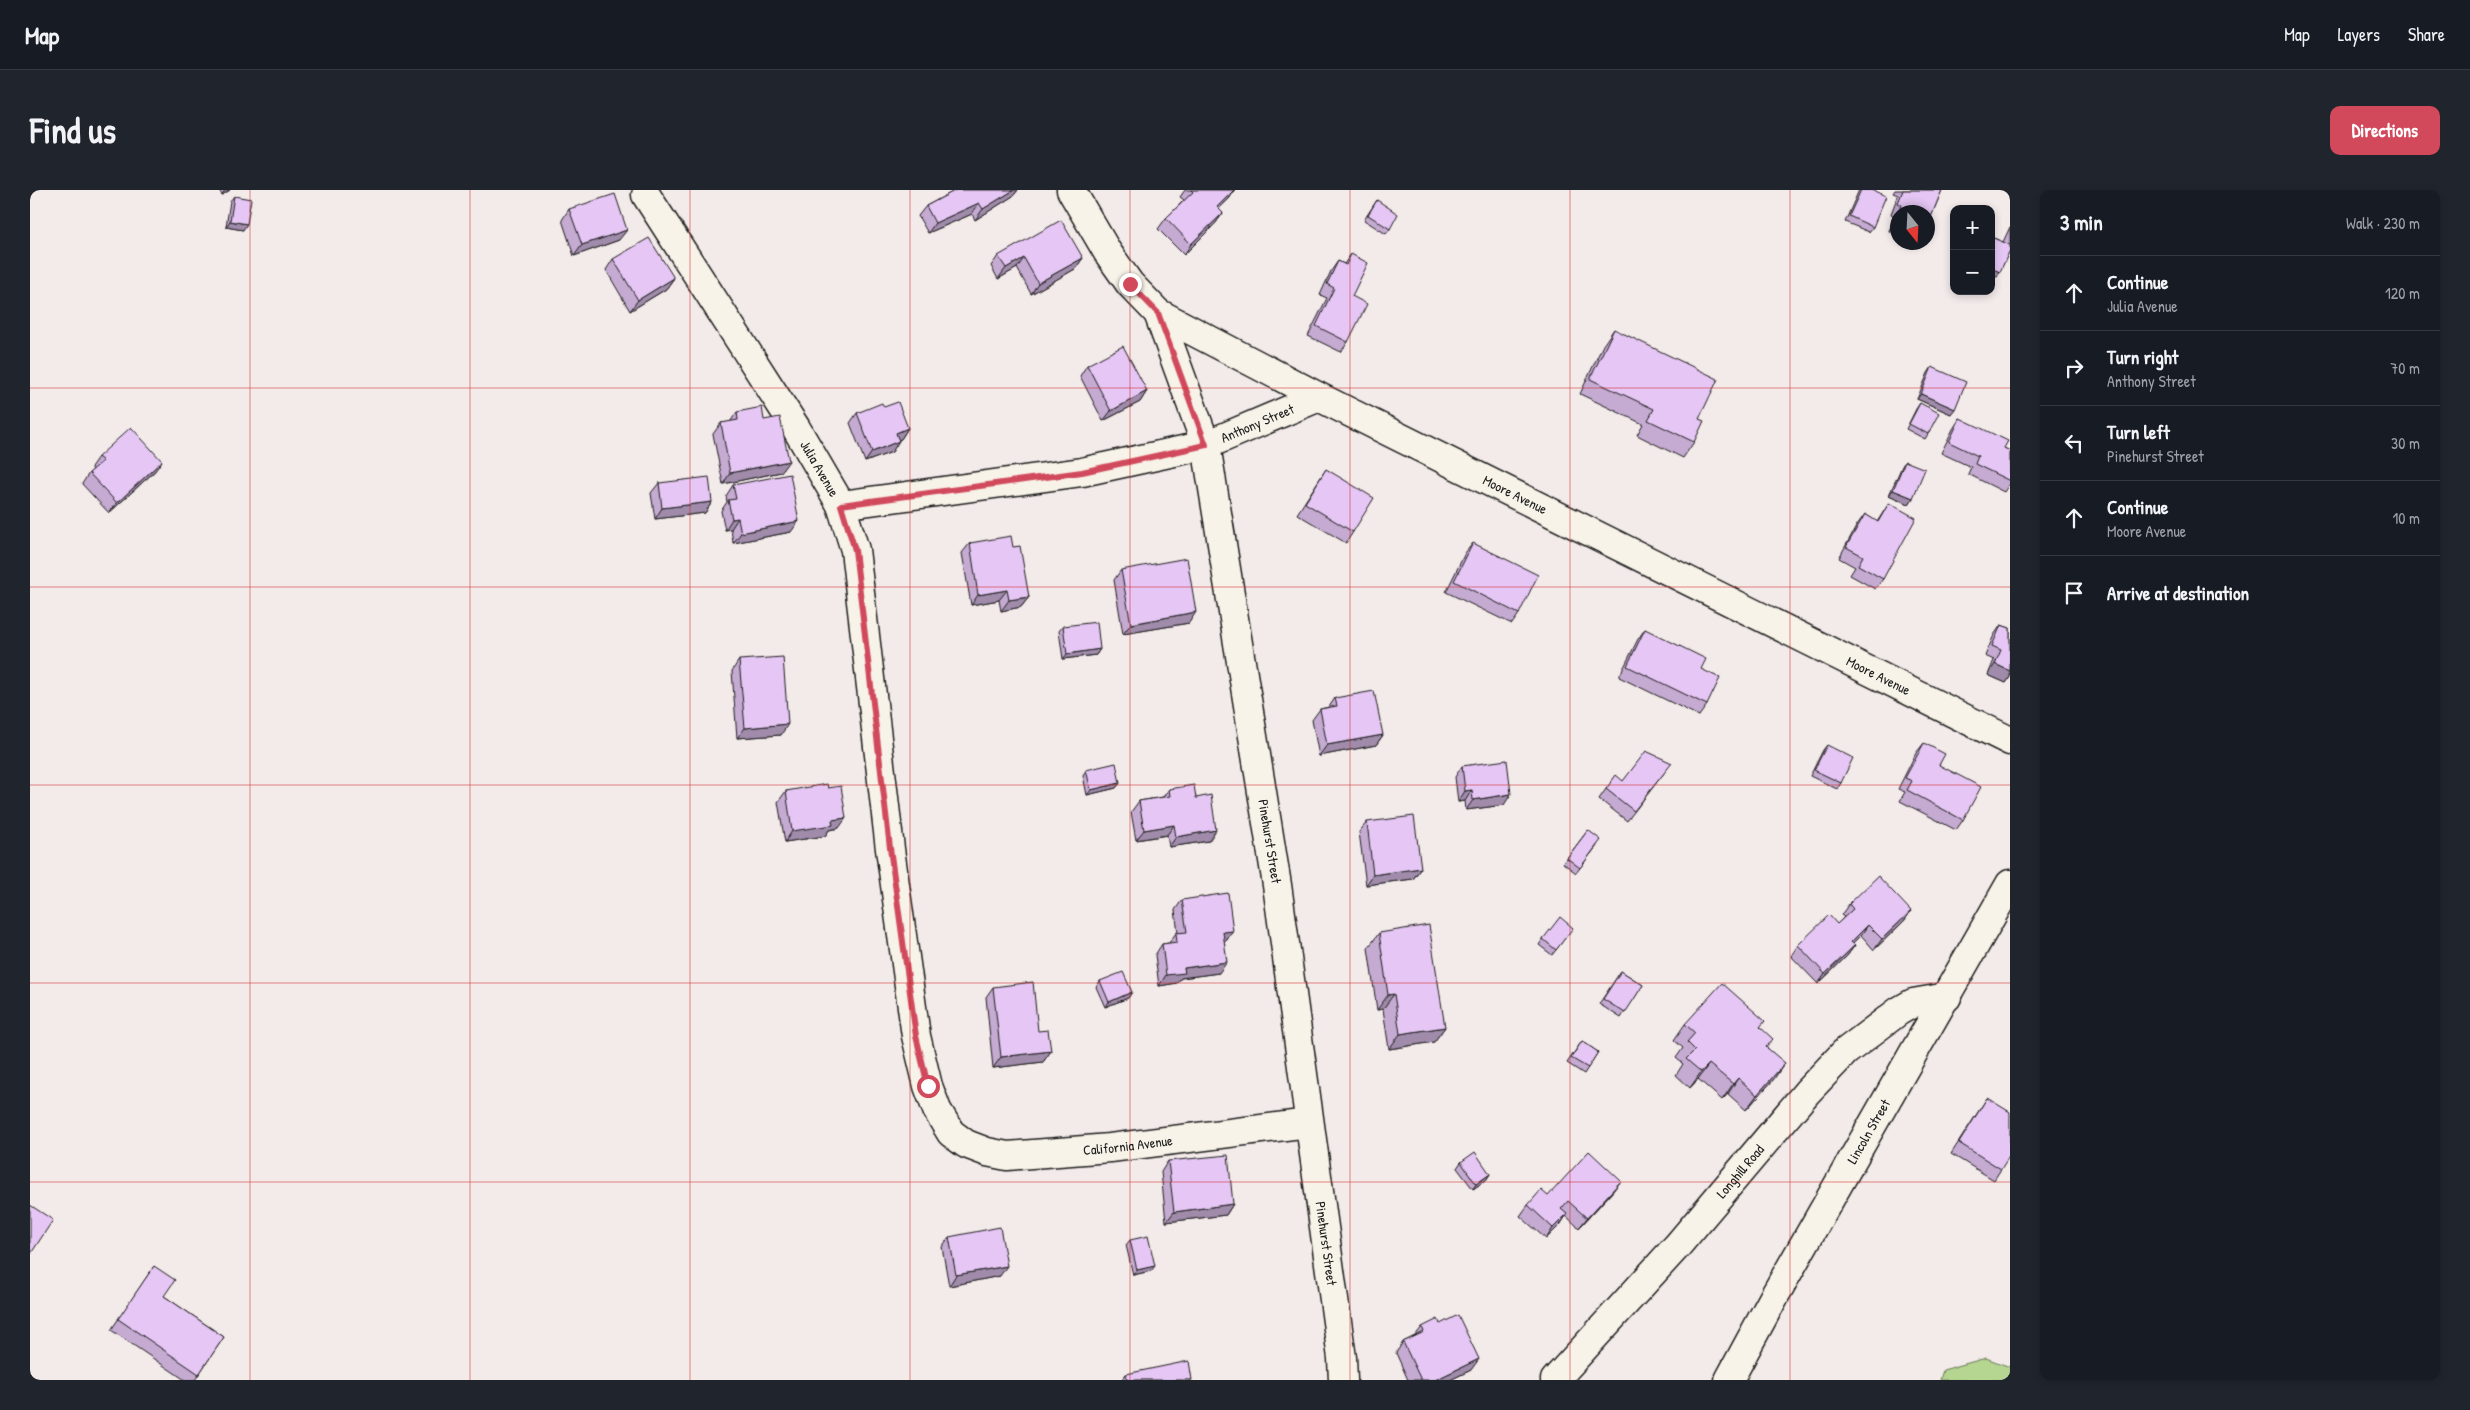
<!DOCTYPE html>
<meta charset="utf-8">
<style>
body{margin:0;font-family:"Patrick Hand",sans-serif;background:#20242c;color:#f1f3f6}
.controls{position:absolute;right:15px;top:15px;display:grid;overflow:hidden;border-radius:10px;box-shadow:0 2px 8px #0003}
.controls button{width:45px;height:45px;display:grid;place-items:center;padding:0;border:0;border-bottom:1px solid #363941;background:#171b24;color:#f1f3f6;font:25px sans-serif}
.compass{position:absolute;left:1860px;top:15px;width:45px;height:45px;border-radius:50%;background:#171b24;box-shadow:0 2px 8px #0003;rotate:162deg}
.stop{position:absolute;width:15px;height:15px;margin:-11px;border:4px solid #d1495b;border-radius:50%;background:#fff}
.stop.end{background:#d1495b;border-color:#fff;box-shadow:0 1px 5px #0008}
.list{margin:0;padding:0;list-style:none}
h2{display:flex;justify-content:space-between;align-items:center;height:65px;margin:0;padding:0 20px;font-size:21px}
h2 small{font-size:16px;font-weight:400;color:#9ea1a6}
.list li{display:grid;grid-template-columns:32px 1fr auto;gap:15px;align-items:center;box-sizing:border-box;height:75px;padding:0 20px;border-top:1px solid #363941}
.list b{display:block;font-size:19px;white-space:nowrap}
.list p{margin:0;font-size:16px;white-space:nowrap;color:#9ea1a6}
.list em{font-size:16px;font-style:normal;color:#9ea1a6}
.icon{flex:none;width:28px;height:28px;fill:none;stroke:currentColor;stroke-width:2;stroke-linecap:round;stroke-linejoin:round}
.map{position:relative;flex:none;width:1980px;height:1190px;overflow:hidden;border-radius:10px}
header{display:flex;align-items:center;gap:30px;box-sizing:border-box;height:70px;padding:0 25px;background:#171b24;border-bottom:1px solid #363941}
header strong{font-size:24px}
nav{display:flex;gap:28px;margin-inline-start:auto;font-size:18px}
.intro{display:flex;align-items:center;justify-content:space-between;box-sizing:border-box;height:120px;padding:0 30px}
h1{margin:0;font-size:35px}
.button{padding:12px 22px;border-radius:10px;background:#d1495b;color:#fff;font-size:18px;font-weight:700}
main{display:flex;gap:30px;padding:0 30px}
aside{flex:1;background:#171b24;border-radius:10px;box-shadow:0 2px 8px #0003}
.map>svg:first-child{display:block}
.green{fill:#b5d690;stroke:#687956}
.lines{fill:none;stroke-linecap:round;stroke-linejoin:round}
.minor-casing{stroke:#1c1c1c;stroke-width:31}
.major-casing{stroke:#1c1c1c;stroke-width:31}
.minor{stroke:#f7f3e8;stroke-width:28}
.major{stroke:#f7f3e8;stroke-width:28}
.wall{fill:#c5aad2;stroke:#1c1c1c}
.shaded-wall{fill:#a08bab;stroke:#1c1c1c}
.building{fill:#e5c6f4;stroke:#1c1c1c}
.route{stroke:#d1495b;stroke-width:6}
.grid{fill:none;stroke:#d62828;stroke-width:1;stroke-opacity:0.55}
.labels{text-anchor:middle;stroke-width:4.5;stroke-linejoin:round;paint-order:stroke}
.street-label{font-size:14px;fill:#1c1c1c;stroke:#f7f3e8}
</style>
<header>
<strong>Map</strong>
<nav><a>Map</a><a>Layers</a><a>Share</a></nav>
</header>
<div class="intro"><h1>Find us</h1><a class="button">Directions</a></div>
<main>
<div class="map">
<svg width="1980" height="1190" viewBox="0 0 1980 1190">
<rect width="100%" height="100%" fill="#f3eaea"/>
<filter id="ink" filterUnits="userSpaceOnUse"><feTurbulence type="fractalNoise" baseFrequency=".02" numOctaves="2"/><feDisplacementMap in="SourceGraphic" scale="10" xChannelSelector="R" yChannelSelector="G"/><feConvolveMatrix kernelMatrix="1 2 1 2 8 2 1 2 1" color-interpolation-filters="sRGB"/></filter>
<g filter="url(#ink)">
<!-- green -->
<polygon class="green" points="1956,1168 1980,1177 1980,1190 1910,1190 1913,1180"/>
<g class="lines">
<defs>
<g id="minor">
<path id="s1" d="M1041 0 1078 63 1100 94 1128 123 1289 207 1980 551"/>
<path id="s2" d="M616 5 766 238 811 315 825 360 860 659 886 846 898 896 907 920 921 943 936 954 957 962 977 966 1080 958 1279 933"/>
<path id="s3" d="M1128 123 1176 255 1247 695 1312 1168 1313 1190"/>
<path id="s4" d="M811 315 1052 282 1176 255 1289 207"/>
<path id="s5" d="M1525 1190 1648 1055 1777 902 1815 862 1869 821 1883 813 1917 807"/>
</g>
<g id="major">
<path id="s6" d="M1699 1190 1745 1105 1980 694"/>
</g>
</defs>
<!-- minor casing -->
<use href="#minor" class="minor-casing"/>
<!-- major casing -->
<use href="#major" class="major-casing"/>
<!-- minor -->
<use href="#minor" class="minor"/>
<!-- major -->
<use href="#major" class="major"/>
</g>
<!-- wall -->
<g class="wall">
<polygon points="189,0 200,0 192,5"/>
<polygon points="926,0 988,0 983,6 945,30 942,24 898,43 888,26 896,16"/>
<polygon points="1155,0 1205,0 1199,9 1188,19 1193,23 1185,34 1154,65 1128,39 1136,28 1154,10 1150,7"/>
<polygon points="1829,0 1842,0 1843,37 1839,42 1815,32"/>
<polygon points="1865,0 1912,0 1901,27 1898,32 1898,22 1868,22 1868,44 1859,41 1865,26 1861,24 1868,5 1863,3"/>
<polygon points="204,6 213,40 196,37 200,11"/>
<polygon points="1347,10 1360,39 1356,44 1334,30"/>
<polygon points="539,19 589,50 544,66 532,30"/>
<polygon points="1980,37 1980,60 1967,87 1961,85 1961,47 1973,52"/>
<polygon points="1321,64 1322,106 1318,152 1311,162 1278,146 1297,108 1290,105 1301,81 1308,71 1314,74"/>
<polygon points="968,66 1053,68 1045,79 1001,104 987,78 968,89 961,76"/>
<polygon points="583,69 644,88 636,99 600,121 576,80"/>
<polygon points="1584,139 1669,229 1664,252 1653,268 1607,245 1613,234 1550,204 1573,155"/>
<polygon points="1057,175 1117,201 1110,212 1073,231 1050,186"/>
<polygon points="1902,177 1921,224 1887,209 1898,183"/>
<polygon points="1890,213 1898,244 1895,249 1876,239 1886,219"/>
<polygon points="854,217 878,238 871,249 869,250 862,262 835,272 820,233 827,223"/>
<polygon points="707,222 734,230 751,282 693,294 683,244 691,233 700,232"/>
<polygon points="1930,228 1974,258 1980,261 1980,293 1974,302 1938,284 1941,277 1911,263 1923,239"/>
<polygon points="68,267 125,281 79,323 52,294 59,283 63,280 61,277"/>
<polygon points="1875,271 1883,308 1879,314 1859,305 1872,276"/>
<polygon points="1296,279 1323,342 1316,353 1267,324"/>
<polygon points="629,293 682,312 675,323 625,329 621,303"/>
<polygon points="703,295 761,342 703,353 701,339 695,340 691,321 697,312 696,306"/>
<polygon points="1859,313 1853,389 1845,399 1820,385 1825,377 1809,368 1827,335 1835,324 1847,332"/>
<polygon points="940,353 983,357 999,407 991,417 971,421 969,410 941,415 932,363"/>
<polygon points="1443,353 1489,424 1482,434 1416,402 1435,363"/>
<polygon points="1091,380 1159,433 1093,444 1084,390"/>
<polygon points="1971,435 1980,438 1980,487 1976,493 1958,485 1964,470 1955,466 1964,445"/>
<polygon points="1033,436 1070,459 1066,465 1033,469 1029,441"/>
<polygon points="1615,439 1671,479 1677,515 1669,526 1589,487 1608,449"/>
<polygon points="709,470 751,545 707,548 702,481"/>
<polygon points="1305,508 1353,545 1346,555 1289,566 1282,530 1290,519 1299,517"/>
<polygon points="1894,553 1909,575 1933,630 1926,640 1870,611 1875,602 1868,599 1886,563"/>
<polygon points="1797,555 1811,593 1807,599 1780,586 1793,560"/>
<polygon points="1432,576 1474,615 1436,620 1435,611 1428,612 1425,587"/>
<polygon points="1056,580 1090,593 1086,598 1057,605 1053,586"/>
<polygon points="1634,583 1597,631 1569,609 1576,599 1593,591"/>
<polygon points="798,598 809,638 799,640 795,646 755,652 748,612 756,601"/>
<polygon points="1139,599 1166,608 1179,651 1139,657 1137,645 1106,650 1101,622 1109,611 1133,607"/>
<polygon points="1337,632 1391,678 1383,689 1336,695 1329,642"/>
<polygon points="1558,640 1567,656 1546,683 1533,673"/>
<polygon points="1152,710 1203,741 1196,751 1194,751 1189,783 1151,788 1147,793 1129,796 1125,765 1132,754 1139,753 1146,743 1148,743 1145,720"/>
<polygon points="1819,714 1881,721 1874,731 1844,760 1831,745 1823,753 1825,755 1817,766 1788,794 1761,766 1768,755 1807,734 1814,727 1811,725"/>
<polygon points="1349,743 1415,837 1404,852 1359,859 1353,819 1347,820 1338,758"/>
<polygon points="1539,743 1522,765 1509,755 1513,749"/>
<polygon points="1591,781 1613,795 1591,828 1569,814"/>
<polygon points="1070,791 1102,802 1098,808 1075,817 1066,797"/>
<polygon points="963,797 1008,841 1021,861 1013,872 963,878 956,807"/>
<polygon points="1655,834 1730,837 1737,857 1744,889 1716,920 1698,904 1692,910 1668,889 1660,898 1646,885 1653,874 1646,868 1653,858 1644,850"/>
<polygon points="1552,851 1568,862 1554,884 1537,873"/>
<polygon points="1957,908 1971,979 1964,990 1921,964"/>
<polygon points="1138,971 1203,1014 1196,1025 1136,1032 1131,982"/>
<polygon points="1431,972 1460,984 1456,990 1443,999 1427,978"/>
<polygon points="1583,1001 1549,1038 1536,1026 1530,1035 1516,1049 1490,1026 1498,1015 1518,1006"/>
<polygon points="919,1047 970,1086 919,1096 912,1057"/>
<polygon points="1100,1050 1121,1081 1103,1085 1096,1055"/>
<polygon points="124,1076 134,1106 194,1147 165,1190 155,1190 81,1140"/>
<polygon points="1410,1134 1441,1180 1420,1190 1378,1190 1366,1163 1373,1152 1385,1146 1392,1137"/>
<polygon points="1096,1184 1162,1190 1091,1190"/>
</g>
<!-- shaded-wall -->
<g class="shaded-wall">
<polygon points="195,0 200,0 192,5"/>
<polygon points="984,0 988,0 983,6 945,30 953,19"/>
<polygon points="1204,0 1199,9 1179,28 1187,17"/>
<polygon points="949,13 942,24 898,43 905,33"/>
<polygon points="1193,23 1185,34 1154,65 1161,54"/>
<polygon points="1866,30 1868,31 1868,44 1859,41"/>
<polygon points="200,31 217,34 213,40 196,37"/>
<polygon points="597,40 589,50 544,66 552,55"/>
<polygon points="994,68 987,78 968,89 976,78"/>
<polygon points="1053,68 1045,79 1001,104 1008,93"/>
<polygon points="1961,78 1970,82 1967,87 1961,85"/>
<polygon points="644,88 636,99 600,121 608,110"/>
<polygon points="1117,201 1110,212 1073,231 1081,221"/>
<polygon points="1891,204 1925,219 1921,224 1887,209"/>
<polygon points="878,238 871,249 859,254 866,243"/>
<polygon points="869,251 862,262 835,272 842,262"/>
<polygon points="132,271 125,281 79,323 87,313"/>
<polygon points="759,271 751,282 693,294 700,283"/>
<polygon points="1863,300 1883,308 1879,314 1859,305"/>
<polygon points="682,312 675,323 625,329 632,318"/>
<polygon points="708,328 701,339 695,340 702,329"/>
<polygon points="769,331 761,342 703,353 711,343"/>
<polygon points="977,400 969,410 941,415 948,405"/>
<polygon points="999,407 991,417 971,421 979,410"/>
<polygon points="1166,422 1159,433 1093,444 1101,434"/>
<polygon points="1070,459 1066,465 1033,469 1037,464"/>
<polygon points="1965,474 1980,481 1980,487 1976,493 1958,485"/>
<polygon points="758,534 751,545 707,548 715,538"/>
<polygon points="1353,545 1346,555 1289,566 1297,555"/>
<polygon points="1090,593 1086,598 1057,605 1061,600"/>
<polygon points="1442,600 1435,611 1428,612 1435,601"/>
<polygon points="1481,604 1474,615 1436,620 1443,610"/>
<polygon points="816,628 809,638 799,640 795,646 755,652 762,641 802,630"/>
<polygon points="1144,635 1137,645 1106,650 1114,640"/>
<polygon points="1186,640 1179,651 1139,657 1146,647"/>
<polygon points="1391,678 1383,689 1336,695 1343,685"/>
<polygon points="1881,721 1874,731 1844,760 1852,749"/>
<polygon points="1838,735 1831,745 1814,762 1821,752"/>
<polygon points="1203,741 1196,751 1186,753 1193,742"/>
<polygon points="1825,755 1817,766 1788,794 1795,784"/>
<polygon points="1197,772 1189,783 1151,788 1147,793 1129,796 1136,785 1154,778"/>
<polygon points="1102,802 1098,808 1075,817 1079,812"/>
<polygon points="1364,804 1353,819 1347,820 1358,805"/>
<polygon points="1415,837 1404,852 1359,859 1370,844"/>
<polygon points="1021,861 1013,872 963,878 971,867"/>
<polygon points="1755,873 1744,889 1716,920 1727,905"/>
<polygon points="1679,874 1668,889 1660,898 1671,882"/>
<polygon points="1708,888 1698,904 1692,910 1703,894"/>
<polygon points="1460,984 1456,990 1443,999 1446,994"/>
<polygon points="1591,991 1583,1001 1549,1038 1557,1028"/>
<polygon points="1203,1014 1196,1025 1136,1032 1144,1022"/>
<polygon points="1537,1024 1530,1035 1516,1049 1523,1038"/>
<polygon points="977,1076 970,1086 919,1096 926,1085"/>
<polygon points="1125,1076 1121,1081 1103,1085 1107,1080"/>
<polygon points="1449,1169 1441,1180 1420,1190 1405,1190"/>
</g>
<!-- building -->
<g class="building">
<polygon points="926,0 984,0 953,19 949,13 905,33 896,16"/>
<polygon points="1161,0 1204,0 1187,17 1193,23 1161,54 1136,28 1163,2"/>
<polygon points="1831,0 1842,0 1856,6 1843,37 1819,26"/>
<polygon points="1873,0 1912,0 1901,27 1898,26 1898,22 1869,22 1872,15 1868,13"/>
<polygon points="585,4 597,40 552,55 539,19"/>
<polygon points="204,6 221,9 217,34 200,31"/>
<polygon points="1347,10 1368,24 1360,39 1338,25"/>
<polygon points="1031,30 1053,68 1008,93 994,68 976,78 968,66"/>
<polygon points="1961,47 1980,55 1980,60 1970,82 1961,78"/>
<polygon points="619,48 644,88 608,110 583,69"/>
<polygon points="1321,64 1338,73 1322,106 1337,114 1318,152 1286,136 1304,98 1297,94 1308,71 1316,75"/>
<polygon points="1584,139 1688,189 1669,229 1674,231 1664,252 1618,230 1624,219 1560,189"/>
<polygon points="1093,156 1117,201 1081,221 1057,175"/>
<polygon points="1902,177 1936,192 1925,219 1891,204"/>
<polygon points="868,212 878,238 866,243 869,251 842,262 827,223 852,213 854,217"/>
<polygon points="1890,213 1909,223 1898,244 1879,234"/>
<polygon points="732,217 734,230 750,227 759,271 700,283 691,233 708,230 707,222"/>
<polygon points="1930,228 1978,251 1974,258 1980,261 1980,291 1945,274 1948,266 1919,252"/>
<polygon points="101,237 132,271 87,313 59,283 73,271 68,267"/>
<polygon points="1875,271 1895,279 1883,308 1863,300"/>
<polygon points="1296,279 1344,308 1323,342 1275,313"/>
<polygon points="760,284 769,331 711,343 708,328 702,329 698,310 706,309 703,295"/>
<polygon points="679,287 682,312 632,318 629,293"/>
<polygon points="1859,313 1886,328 1853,389 1828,375 1833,366 1816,357 1835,324 1848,332"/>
<polygon points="981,346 983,357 990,356 999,407 979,410 977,400 948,405 940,353"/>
<polygon points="1443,353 1508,385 1489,424 1424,391"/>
<polygon points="1157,368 1166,422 1101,434 1091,380"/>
<polygon points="1067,432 1070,459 1037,464 1033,436"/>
<polygon points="1971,435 1980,438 1980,481 1965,474 1971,460 1962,456"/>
<polygon points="1615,439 1676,469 1671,479 1690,488 1677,515 1597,476"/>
<polygon points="753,467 758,534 715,538 709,470"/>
<polygon points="1344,501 1353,545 1297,555 1290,519 1307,516 1305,508"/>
<polygon points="1894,553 1915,564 1909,575 1951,597 1933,630 1877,600 1882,591 1875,588"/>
<polygon points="1797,555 1823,568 1811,593 1784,580"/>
<polygon points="1616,561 1642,573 1604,621 1576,599 1586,585 1593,591"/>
<polygon points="1477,570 1481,604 1443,610 1442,600 1435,601 1432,576"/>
<polygon points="1086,573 1090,593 1061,600 1056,580"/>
<polygon points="797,594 798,598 811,596 816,628 802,630 803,635 762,641 756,601"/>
<polygon points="1164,595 1166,608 1181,605 1186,640 1146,647 1144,635 1114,640 1109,611 1140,606 1139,599"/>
<polygon points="1384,626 1391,678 1343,685 1337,632"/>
<polygon points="1558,640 1571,650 1550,678 1537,668"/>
<polygon points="1848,686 1881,721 1852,749 1838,735 1821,752 1825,755 1795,784 1768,755 1799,725 1807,734 1823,719 1819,714"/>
<polygon points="1198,703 1203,741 1193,742 1197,772 1154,778 1155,783 1136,785 1132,754 1147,752 1146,743 1157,742 1152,710"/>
<polygon points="1530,727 1543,738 1526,760 1513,749"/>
<polygon points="1399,735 1415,837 1370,844 1364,804 1358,805 1349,743"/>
<polygon points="1591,781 1613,795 1595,823 1573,809"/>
<polygon points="1093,782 1102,802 1079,812 1070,791"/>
<polygon points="1003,792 1008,841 1018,840 1021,861 971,867 963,797"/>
<polygon points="1692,793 1735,831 1730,837 1743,849 1736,857 1755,873 1727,905 1708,888 1703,894 1679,874 1671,882 1656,869 1665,860 1657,852 1665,843 1655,834"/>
<polygon points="1552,851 1568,862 1558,878 1541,868"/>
<polygon points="1957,908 1980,922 1980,965 1971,979 1929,953"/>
<polygon points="1559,961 1591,991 1557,1028 1538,1011 1531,1019 1537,1024 1523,1038 1498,1015 1511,1000 1518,1006"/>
<polygon points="1445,962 1460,984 1446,994 1431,972"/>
<polygon points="1198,965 1203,1014 1144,1022 1138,971"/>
<polygon points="0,1015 23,1030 0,1065"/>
<polygon points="970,1037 977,1076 926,1085 919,1047"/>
<polygon points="1118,1046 1125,1076 1107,1080 1100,1050"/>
<polygon points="124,1076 145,1090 134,1106 194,1147 169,1184 88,1129"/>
<polygon points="1428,1125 1449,1169 1405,1190 1391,1190 1373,1152 1394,1142 1392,1137 1408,1129 1410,1134"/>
<polygon points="1159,1171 1162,1190 1097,1190 1096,1184"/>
</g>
</g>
<g class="lines" filter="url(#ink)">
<!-- route -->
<polyline class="route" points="898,896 886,846 860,658 825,360 811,315 1052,282 1176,255 1128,123 1100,94"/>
</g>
<!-- grid -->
<path class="grid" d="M220 0V1190M440 0V1190M660 0V1190M880 0V1190M1100 0V1190M1320 0V1190M1540 0V1190M1760 0V1190M0 198H1980M0 397H1980M0 595H1980M0 793H1980M0 992H1980"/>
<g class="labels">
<!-- street labels -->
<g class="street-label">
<text dy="5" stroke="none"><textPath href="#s4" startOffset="426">Anthony Street</textPath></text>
<text dy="5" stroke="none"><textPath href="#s2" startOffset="324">Julia Avenue</textPath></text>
<text dy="5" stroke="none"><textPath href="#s1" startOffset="552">Moore Avenue</textPath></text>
<text dy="5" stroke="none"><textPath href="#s1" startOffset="958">Moore Avenue</textPath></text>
<text dy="5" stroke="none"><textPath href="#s3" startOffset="542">Pinehurst Street</textPath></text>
<text dy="5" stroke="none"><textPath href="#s6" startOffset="285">Lincoln Street</textPath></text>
<text dy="5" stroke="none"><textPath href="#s2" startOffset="1190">California Avenue</textPath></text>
<text dy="5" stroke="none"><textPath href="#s5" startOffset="279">Longhill Road</textPath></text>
<text dy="5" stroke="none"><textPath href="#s3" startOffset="948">Pinehurst Street</textPath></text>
</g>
</g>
</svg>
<div class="controls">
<button>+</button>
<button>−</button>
</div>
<svg class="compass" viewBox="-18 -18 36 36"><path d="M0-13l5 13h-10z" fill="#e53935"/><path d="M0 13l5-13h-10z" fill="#9ea1a6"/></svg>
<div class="stop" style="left:898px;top:896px"></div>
<div class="stop end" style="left:1100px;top:94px"></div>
</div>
<aside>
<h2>3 min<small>Walk · 230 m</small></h2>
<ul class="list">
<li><svg class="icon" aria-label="ahead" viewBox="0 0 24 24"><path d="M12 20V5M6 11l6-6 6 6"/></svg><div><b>Continue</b><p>Julia Avenue</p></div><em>120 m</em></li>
<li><svg class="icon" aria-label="right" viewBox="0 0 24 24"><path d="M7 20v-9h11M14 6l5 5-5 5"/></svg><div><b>Turn right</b><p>Anthony Street</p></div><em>70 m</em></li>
<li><svg class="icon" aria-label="left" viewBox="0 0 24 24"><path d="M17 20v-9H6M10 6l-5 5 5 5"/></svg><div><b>Turn left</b><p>Pinehurst Street</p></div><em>30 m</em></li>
<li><svg class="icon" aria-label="ahead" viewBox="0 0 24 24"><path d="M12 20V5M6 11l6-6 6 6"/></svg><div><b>Continue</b><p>Moore Avenue</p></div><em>10 m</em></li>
<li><svg class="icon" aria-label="arrive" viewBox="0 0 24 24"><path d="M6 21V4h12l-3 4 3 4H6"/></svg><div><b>Arrive at destination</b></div></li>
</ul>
</aside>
</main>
